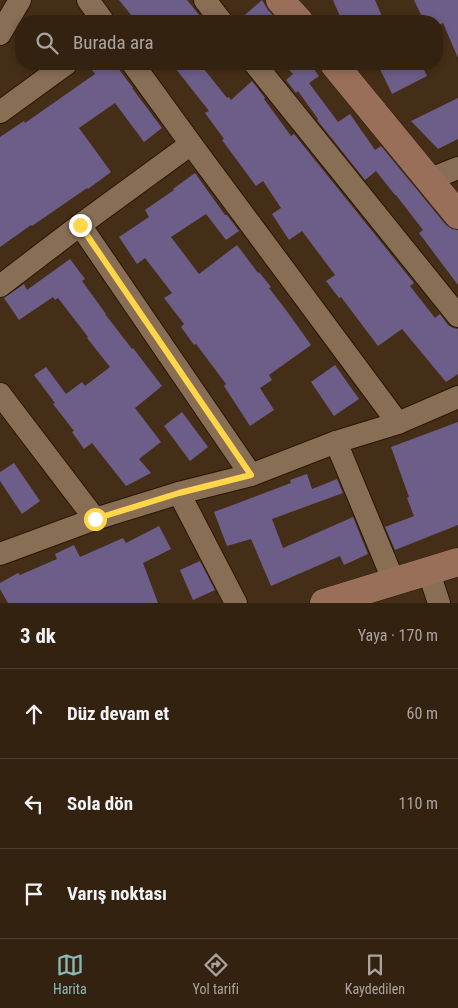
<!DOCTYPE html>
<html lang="tr">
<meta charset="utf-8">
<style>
body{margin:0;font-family:"Roboto Condensed",sans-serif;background:#3f2f1f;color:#f1f3f6}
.stop{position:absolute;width:15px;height:15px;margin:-11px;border:4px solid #ffd54a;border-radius:50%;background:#fff}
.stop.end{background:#ffd54a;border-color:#fff;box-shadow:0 1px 5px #0008}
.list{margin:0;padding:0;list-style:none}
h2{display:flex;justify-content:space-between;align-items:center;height:65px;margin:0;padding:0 20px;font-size:21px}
h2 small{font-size:16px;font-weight:400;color:#a9a49f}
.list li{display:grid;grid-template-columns:32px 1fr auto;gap:15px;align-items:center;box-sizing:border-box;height:90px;padding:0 20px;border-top:1px solid #4e3f31}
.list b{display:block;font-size:19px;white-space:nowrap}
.list em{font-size:16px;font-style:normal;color:#a9a49f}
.icon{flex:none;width:28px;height:28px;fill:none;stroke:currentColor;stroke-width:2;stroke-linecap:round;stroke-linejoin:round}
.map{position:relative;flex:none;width:458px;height:603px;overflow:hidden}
.search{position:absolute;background:#342211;box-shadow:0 2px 8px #0003;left:15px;right:15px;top:15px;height:55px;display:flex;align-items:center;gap:12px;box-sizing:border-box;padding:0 18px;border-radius:20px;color:#a9a49f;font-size:19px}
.sheet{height:335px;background:#342211}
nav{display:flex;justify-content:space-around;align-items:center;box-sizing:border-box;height:70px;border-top:1px solid #4e3f31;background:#342211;font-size:14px;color:#a9a49f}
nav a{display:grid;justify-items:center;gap:2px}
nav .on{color:#8bbbb9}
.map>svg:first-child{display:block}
.building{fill:#6c5e89}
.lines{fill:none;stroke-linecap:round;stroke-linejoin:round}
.street-casing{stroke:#2b1601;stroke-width:24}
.secondary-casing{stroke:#2b1601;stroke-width:29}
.street{stroke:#896e56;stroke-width:22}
.secondary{stroke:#9a6f59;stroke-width:28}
.route{stroke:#ffd54a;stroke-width:6}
</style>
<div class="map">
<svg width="458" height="603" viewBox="0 0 458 603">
<rect width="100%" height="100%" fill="#452e17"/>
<!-- building -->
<g class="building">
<polygon points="119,0 187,0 204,21 136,21"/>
<polygon points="262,0 268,10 278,21 238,21"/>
<polygon points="333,0 375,0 384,21 342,21"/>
<polygon points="414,0 458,0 458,58 443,23 437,26 437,21 424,21"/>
<polygon points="101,64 115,64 133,88 132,88 162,128 144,142 115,103 79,128 111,172 88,189 87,188 32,226 31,225 0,247 0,137 24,121 25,123 95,74 92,70"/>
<polygon points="172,64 200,64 227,98 229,97 231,100 252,81 265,98 264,99 291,136 294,134 414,283 410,286 435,318 440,314 448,325 453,328 458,329 458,374 446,382 402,329 378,346 341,297 339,298 326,281 335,275 302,231 289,240 272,214 281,208 263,181 256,186 222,140 224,139 205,113 209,111"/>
<polygon points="284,64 310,64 319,76 309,83 338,122 350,114 375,150 381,146 446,225 452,229 458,230 458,285 419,233 423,230 396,195 395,195 376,171 365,180 317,120 318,119 298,91 296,93 286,80 293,74"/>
<polygon points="390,64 421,64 427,76 392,94 380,69"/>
<polygon points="458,98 458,139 438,149 411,121"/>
<polygon points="195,173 225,215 227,215 239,231 226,240 206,214 171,237 199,274 237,245 258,273 259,272 271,287 269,288 286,310 311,345 269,375 272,380 260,388 274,410 250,426 224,386 226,384 196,344 194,345 181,327 184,324 164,298 172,293 145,258 137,264 119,237 149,217 145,210 174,190 173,189"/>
<polygon points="70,259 85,279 82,281 106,314 105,314 132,349 133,348 162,386 135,408 161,442 139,459 151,473 126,486 92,443 84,449 72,432 74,431 53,404 55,403 34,375 46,367 66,394 82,382 85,386 110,367 87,338 88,337 58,298 55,300 53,297 19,320 4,298 24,284 27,290"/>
<polygon points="335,365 359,399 334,416 311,382"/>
<polygon points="182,412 208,447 190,461 164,426"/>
<polygon points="458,422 458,525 395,550 385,527 414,516 407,498 409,497 391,447"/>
<polygon points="14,463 40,501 22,514 0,481 0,472"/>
<polygon points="307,474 312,489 337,479 343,493 272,519 283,548 353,517 368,554 344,565 340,556 271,586 251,539 227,546 214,512 291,483 290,480"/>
<polygon points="159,526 171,549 143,563 158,603 8,603 0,589 0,583 18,573 20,575 57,559 55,554 74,545 80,557 123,538 126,543"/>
<polygon points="200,561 215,590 193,600 180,570"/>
</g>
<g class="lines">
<defs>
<g id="street">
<polyline points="88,0 103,21"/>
<polyline points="205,0 221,21"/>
<polyline points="0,34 20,0"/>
<polyline points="133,64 191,144 398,423"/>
<polyline points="255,64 458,316"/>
<polyline points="0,112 66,64"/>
<polyline points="428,180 458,168"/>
<polyline points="80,225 251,475"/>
<polyline points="0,286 80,225 191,144"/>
<polyline points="0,394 95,519"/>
<polyline points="336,442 394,582"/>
<polyline points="179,493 236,603"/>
<polyline points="0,554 95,519 179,493 251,475 336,442 398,423 458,397"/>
<polyline points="428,570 439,603"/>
</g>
<g id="secondary">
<polyline points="280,0 299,21"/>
<polyline points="334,64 458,215"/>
<polyline points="324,603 458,562"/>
</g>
</defs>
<!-- street casing -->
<use href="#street" class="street-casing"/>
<!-- secondary casing -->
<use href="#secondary" class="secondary-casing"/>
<!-- street -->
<use href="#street" class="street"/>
<!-- secondary -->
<use href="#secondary" class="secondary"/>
</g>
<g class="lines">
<!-- route -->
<polyline class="route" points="80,225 251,475 179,493 95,519"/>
</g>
</svg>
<div class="stop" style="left:95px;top:519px"></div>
<div class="stop end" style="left:80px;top:225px"></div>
<div class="search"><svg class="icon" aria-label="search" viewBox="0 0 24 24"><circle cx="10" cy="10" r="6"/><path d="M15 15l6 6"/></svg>Burada ara</div>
</div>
<section class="sheet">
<h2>3 dk<small>Yaya · 170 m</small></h2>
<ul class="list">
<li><svg class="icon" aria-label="ahead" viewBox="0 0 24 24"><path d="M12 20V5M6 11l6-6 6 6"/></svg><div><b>Düz devam et</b></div><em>60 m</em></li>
<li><svg class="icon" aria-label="left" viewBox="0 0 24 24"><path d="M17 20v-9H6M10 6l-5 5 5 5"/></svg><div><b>Sola dön</b></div><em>110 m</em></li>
<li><svg class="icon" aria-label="arrive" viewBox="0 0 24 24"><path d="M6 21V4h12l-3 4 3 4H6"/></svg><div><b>Varış noktası</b></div></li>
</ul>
</section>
<nav>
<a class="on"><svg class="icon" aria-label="map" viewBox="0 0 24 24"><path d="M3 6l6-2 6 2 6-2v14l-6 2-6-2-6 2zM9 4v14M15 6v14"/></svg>Harita</a>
<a><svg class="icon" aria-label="directions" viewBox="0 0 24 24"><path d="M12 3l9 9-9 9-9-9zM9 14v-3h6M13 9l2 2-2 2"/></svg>Yol tarifi</a>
<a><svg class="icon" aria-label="saved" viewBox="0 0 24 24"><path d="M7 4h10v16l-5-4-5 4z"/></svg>Kaydedilen</a>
</nav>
